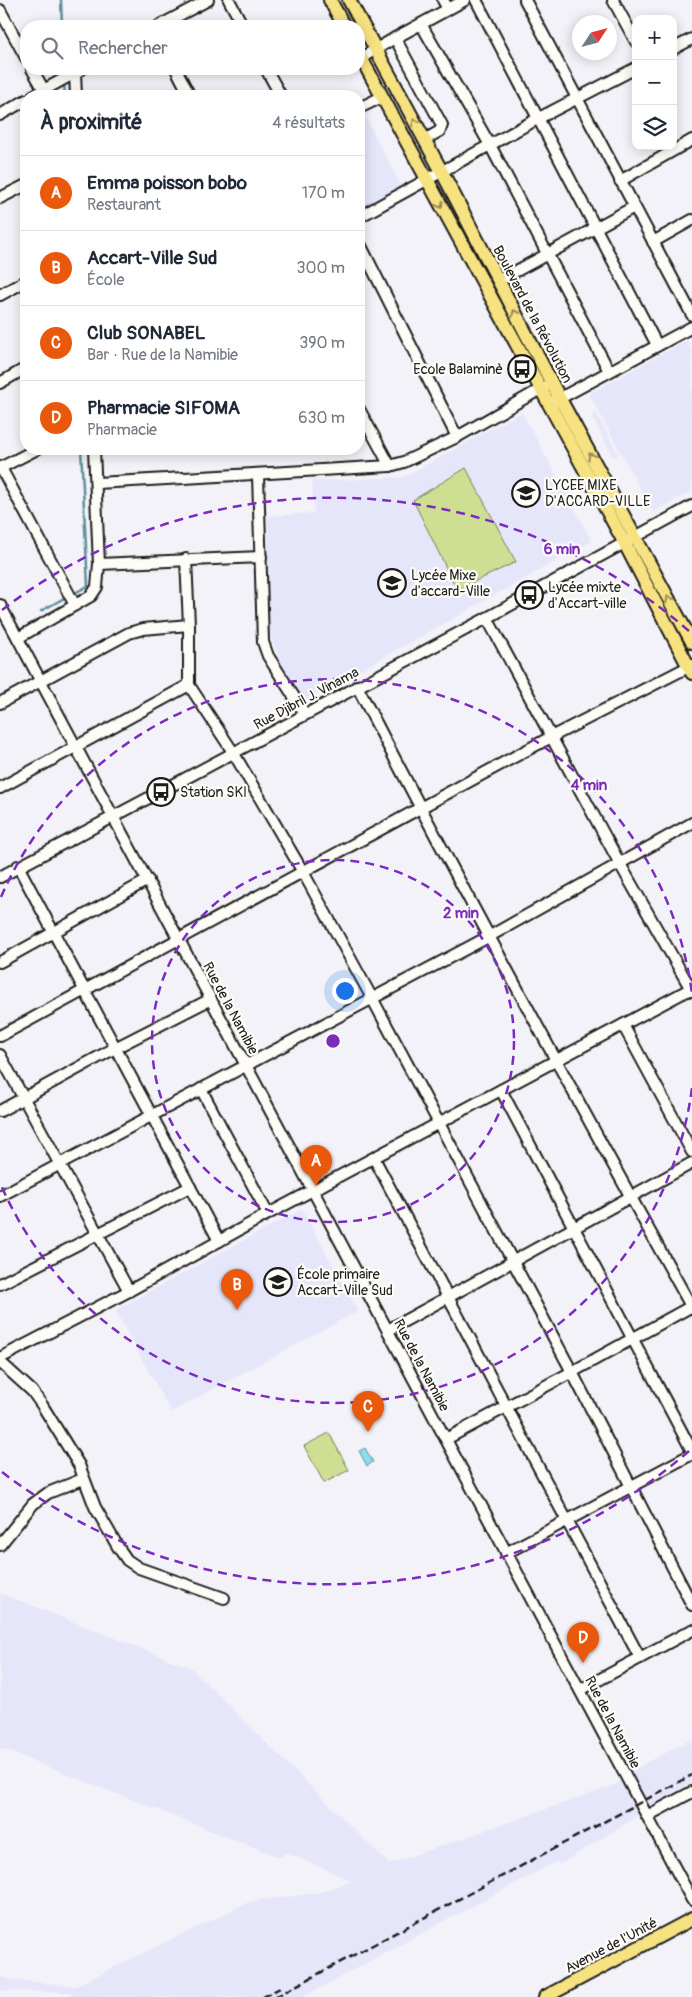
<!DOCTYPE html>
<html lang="fr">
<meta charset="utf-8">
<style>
body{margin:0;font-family:Pangolin,sans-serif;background:#f2f2f3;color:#1f2937}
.controls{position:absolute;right:15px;top:15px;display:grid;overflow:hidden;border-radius:10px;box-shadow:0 2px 12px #0003}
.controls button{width:45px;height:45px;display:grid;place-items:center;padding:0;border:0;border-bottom:1px solid #e0e1e3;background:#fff;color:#1f2937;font:25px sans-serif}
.compass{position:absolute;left:572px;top:15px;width:45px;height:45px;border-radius:50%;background:#fff;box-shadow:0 2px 12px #0003;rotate:54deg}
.you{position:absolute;left:344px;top:990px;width:18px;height:18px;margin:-12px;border:4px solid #fff;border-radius:50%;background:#1a73e8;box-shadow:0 0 0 8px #1a73e833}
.badge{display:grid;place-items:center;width:32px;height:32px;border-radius:50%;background:#ea580c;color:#fff;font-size:16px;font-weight:700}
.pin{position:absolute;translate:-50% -41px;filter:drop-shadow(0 1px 2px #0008)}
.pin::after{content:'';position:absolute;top:26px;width:18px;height:15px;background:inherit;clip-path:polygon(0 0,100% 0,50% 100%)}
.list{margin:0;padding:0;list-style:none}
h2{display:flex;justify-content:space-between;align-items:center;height:65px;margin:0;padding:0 20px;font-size:21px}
h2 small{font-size:16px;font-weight:400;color:#747a83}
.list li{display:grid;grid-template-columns:32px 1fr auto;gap:15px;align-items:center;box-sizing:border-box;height:75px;padding:0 20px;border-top:1px solid #e0e1e3}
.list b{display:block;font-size:19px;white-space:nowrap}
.list p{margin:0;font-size:16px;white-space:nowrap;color:#747a83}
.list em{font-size:16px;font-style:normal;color:#747a83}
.icon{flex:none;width:28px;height:28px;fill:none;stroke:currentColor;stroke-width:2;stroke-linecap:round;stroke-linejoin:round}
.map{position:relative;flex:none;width:692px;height:1997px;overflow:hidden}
.search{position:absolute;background:#fff;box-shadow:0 2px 12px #0003;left:20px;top:20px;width:345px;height:55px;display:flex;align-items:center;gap:12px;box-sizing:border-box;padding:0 18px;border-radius:20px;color:#747a83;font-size:19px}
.panel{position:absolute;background:#fff;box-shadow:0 2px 12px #0003;left:20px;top:90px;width:345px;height:365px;border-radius:20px}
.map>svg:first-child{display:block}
.built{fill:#e6e6fa}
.green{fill:#cedf93;stroke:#757e58}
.water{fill:#8edcee;stroke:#608f9a}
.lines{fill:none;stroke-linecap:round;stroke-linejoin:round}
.stream{stroke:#608f9a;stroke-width:2.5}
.minor-casing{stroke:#1c1c1c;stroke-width:14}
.major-casing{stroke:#1c1c1c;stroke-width:16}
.minor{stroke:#fdfcf7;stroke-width:10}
.major{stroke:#f7e281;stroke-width:12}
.rail{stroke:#1c1c1c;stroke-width:2.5;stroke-dasharray:8 4;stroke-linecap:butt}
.oneway{stroke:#948954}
.ring{fill:none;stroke:#7b2cbf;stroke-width:2.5;stroke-dasharray:9 6}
.labels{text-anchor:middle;stroke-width:4.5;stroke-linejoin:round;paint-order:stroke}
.street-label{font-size:14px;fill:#1c1c1c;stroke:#fdfcf7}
.poi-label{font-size:14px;fill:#1c1c1c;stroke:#fdfcf7;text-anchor:start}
.centre{fill:#7b2cbf;stroke:#fdfcf7;stroke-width:2.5}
.ring-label{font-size:15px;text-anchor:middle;font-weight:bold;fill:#7b2cbf;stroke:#fdfcf7;stroke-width:4.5;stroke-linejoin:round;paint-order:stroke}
</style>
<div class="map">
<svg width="692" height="1997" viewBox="0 0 692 1997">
<rect width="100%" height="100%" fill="#f3f2f8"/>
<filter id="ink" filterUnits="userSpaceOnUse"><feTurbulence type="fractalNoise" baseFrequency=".02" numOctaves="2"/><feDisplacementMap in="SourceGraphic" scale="10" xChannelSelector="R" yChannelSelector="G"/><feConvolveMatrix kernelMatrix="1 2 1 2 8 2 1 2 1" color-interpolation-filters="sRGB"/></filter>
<g filter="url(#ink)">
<!-- built -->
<g class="built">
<polygon points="364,114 403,190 359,213 359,117"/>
<polygon points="687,340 692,350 692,491 653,512 589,394"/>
<polygon points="522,412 592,541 303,702 282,667 267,625 268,516 314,513 312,481 404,477"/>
<polygon points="596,413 619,455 614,458 591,416"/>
<polygon points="302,1209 358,1311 171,1412 115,1310"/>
<polygon points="0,1593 191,1668 389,1864 615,1785 638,1767 692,1739 692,1782 559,1865 557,1861 303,1997 71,1997 71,1992 0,1991 0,1977 16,1980 75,1986 251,1901 317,1893 352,1881 285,1852 281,1858 0,1748"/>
</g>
<!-- green -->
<g class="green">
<polygon points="466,468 516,562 457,590 413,500"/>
<polygon points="329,1433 349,1470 324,1483 304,1446"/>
</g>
<!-- water -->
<polygon class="water" points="365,1448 373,1462 367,1466 359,1451"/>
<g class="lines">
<!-- stream -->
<g class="stream">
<polyline points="61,0 62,26"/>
<polyline points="64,83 65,96"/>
<polyline points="71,595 88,586 81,449"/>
<polyline points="41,611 66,597"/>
</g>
<defs>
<g id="minor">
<polyline points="229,0 243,26"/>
<polyline points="443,0 448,9"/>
<polyline points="476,0 657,345"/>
<polyline points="525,0 692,315"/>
<polyline points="613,0 636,42"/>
<polyline points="0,10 26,58"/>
<polyline points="421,24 490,145 609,371"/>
<polyline points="159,26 208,0"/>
<polyline points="673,49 692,39"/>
<polyline points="361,58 395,38"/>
<polyline points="32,69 44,90"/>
<polyline points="176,69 190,96"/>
<polyline points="266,69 281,96"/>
<polyline points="75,73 76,96"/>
<polyline points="33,96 82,69"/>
<polyline points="359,108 382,97"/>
<polyline points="0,115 26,100"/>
<polyline points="424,140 440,131 442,125 395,38 465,0"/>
<polyline points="620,181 692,140"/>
<polyline points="0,198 26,185"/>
<polyline points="359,217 539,118 636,68"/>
<polyline points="359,242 457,437"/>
<polyline points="653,242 692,220"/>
<polyline points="498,281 634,207"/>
<polyline points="0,295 26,281"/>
<polyline points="0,383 26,368"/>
<polyline points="553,402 692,327"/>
<polyline points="359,409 390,466"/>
<polyline points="0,468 37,449"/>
<polyline points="1,468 75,605"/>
<polyline points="258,475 263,642 268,656 305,714"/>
<polyline points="97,483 390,466 404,462 457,437 546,386"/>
<polyline points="186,559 189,625 189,685 233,752 303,872 372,998 572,1372 692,1605"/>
<polyline points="99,564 261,557"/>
<polyline points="0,605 692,1900"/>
<polyline points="487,618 620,864 692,991"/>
<polyline points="18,638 91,596 97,587 99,564 94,449"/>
<path d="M357 686C465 895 578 1102 692 1308"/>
<polyline points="0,703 129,633 143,629 189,625"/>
<polyline points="0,788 189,685"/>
<polyline points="18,866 219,1241"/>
<polyline points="0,877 487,618 692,506"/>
<polyline points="0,962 148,880"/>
<polyline points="623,1025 692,1152"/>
<polyline points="0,1036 551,737 692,665"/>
<polyline points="0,1055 129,1291"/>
<polyline points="201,1089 268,1214"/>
<polyline points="501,1090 692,1451"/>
<polyline points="0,1111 115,1048 211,999"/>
<polyline points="374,1158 640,1658"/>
<polyline points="0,1196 490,936 692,823"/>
<polyline points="0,1284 190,1187"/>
<polyline points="388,1330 692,1163"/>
<polyline points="0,1358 129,1291 268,1214 692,988"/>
<polyline points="0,1362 32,1391 42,1405 79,1465 95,1507 118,1547 127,1560 139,1568 224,1598"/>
<polyline points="446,1439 572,1372 692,1306"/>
<polyline points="0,1545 33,1504 48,1493 83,1479"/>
<polyline points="506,1553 692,1454"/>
<polyline points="580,1690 692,1630"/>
<polyline points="647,1816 692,1792"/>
</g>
<g id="major">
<polyline points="330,0 344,26"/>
<polyline points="349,0 442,172 560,399 692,642"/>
<polyline points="359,54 624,542 692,673"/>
<polyline points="545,1997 692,1919"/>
</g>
</defs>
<!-- minor casing -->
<use href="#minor" class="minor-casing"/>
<!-- major casing -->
<use href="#major" class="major-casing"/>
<!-- minor -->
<use href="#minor" class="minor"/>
<!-- major -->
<use href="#major" class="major"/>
<!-- rail -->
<g class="rail">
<polyline points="263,1997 280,1988"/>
<polyline points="275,1997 692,1775"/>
</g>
</g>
<!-- one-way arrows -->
<defs><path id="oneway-chevron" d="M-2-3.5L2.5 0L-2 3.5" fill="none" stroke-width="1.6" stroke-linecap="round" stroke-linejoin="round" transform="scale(1.25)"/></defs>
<g class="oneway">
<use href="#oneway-chevron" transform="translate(415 122) rotate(-118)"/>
<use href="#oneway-chevron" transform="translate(440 205) rotate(62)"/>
<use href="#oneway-chevron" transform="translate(515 313) rotate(-118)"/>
<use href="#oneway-chevron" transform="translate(591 456) rotate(-119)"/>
<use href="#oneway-chevron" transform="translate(669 599) rotate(-118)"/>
</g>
</g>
<!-- distance rings -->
<g class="ring">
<circle cx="333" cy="1041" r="181"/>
<path d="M692 1088A362 362 0 0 1 1 1185M1 897A362 362 0 0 1 692 994"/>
<path d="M689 1451A543 543 0 0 1 2 1472M2 610A543 543 0 0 1 689 631"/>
</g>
<!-- icons -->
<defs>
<symbol id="bus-ring" viewBox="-11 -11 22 22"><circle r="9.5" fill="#fdfcf7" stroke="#1c1c1c" stroke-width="1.5"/><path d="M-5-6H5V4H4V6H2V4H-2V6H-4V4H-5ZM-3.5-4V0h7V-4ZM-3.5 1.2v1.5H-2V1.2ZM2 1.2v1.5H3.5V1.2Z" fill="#1c1c1c"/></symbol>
<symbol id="school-ring" viewBox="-11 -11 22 22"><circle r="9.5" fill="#fdfcf7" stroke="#1c1c1c" stroke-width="1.5"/><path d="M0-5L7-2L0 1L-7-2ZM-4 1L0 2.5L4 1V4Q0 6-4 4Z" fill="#1c1c1c"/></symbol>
</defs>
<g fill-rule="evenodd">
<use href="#bus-ring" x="506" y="353" width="32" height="32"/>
<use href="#school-ring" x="510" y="477" width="32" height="32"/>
<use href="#school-ring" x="376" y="567" width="32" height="32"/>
<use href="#bus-ring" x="513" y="579" width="32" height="32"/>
<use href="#bus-ring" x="145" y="776" width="32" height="32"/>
<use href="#school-ring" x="262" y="1266" width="32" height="32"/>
</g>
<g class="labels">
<!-- street labels -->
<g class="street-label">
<text transform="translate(533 314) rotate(62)" y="5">Boulevard de la Révolution</text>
<text transform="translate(306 698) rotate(-28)" y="5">Rue Djibril J. Vinama</text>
<text transform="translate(231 1008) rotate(62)" y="5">Rue de la Namibie</text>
<text transform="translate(422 1365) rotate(62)" y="5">Rue de la Namibie</text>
<text transform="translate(613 1722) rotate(62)" y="5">Rue de la Namibie</text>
<text transform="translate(611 1945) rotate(-28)" y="5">Avenue de l'Unité</text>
</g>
<!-- poi labels -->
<g class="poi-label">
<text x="503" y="374" text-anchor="end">Ecole Balaminè</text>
<text x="545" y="490">LYCEE MIXE<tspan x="545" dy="16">D'ACCARD-VILLE</tspan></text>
<text x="411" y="580">Lycée Mixe<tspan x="411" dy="16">d'accard-Ville</tspan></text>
<text x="548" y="592">Lycée mixte<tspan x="548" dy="16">d'Accart-ville</tspan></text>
<text x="180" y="797">Station SKI</text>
<text x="297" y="1279">École primaire<tspan x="297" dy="16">Accart-Ville Sud</tspan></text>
</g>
</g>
<circle cx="333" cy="1041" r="8" class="centre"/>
<g class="ring-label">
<text x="562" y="554">6 min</text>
<text x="589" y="790">4 min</text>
<text x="461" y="918">2 min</text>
</g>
</svg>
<div class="controls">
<button>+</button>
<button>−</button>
<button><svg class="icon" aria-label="layers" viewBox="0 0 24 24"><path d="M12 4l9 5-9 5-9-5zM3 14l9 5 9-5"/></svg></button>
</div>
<svg class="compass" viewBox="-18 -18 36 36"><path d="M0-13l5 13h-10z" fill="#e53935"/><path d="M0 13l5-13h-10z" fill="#747a83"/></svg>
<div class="you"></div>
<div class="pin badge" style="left:316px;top:1186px">A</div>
<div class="pin badge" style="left:237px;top:1310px">B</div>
<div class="pin badge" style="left:368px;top:1432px">C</div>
<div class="pin badge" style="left:583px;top:1663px">D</div>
<div class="search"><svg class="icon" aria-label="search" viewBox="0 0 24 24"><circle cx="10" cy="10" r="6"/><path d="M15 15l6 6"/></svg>Rechercher</div>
<section class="panel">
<h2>À proximité<small>4 résultats</small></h2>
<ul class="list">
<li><span class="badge">A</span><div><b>Emma poisson bobo</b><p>Restaurant</p></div><em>170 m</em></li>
<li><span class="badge">B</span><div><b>Accart-Ville Sud</b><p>École</p></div><em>300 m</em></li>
<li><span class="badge">C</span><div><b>Club SONABEL</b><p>Bar · Rue de la Namibie</p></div><em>390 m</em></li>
<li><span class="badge">D</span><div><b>Pharmacie SIFOMA</b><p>Pharmacie</p></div><em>630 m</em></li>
</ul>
</section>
</div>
